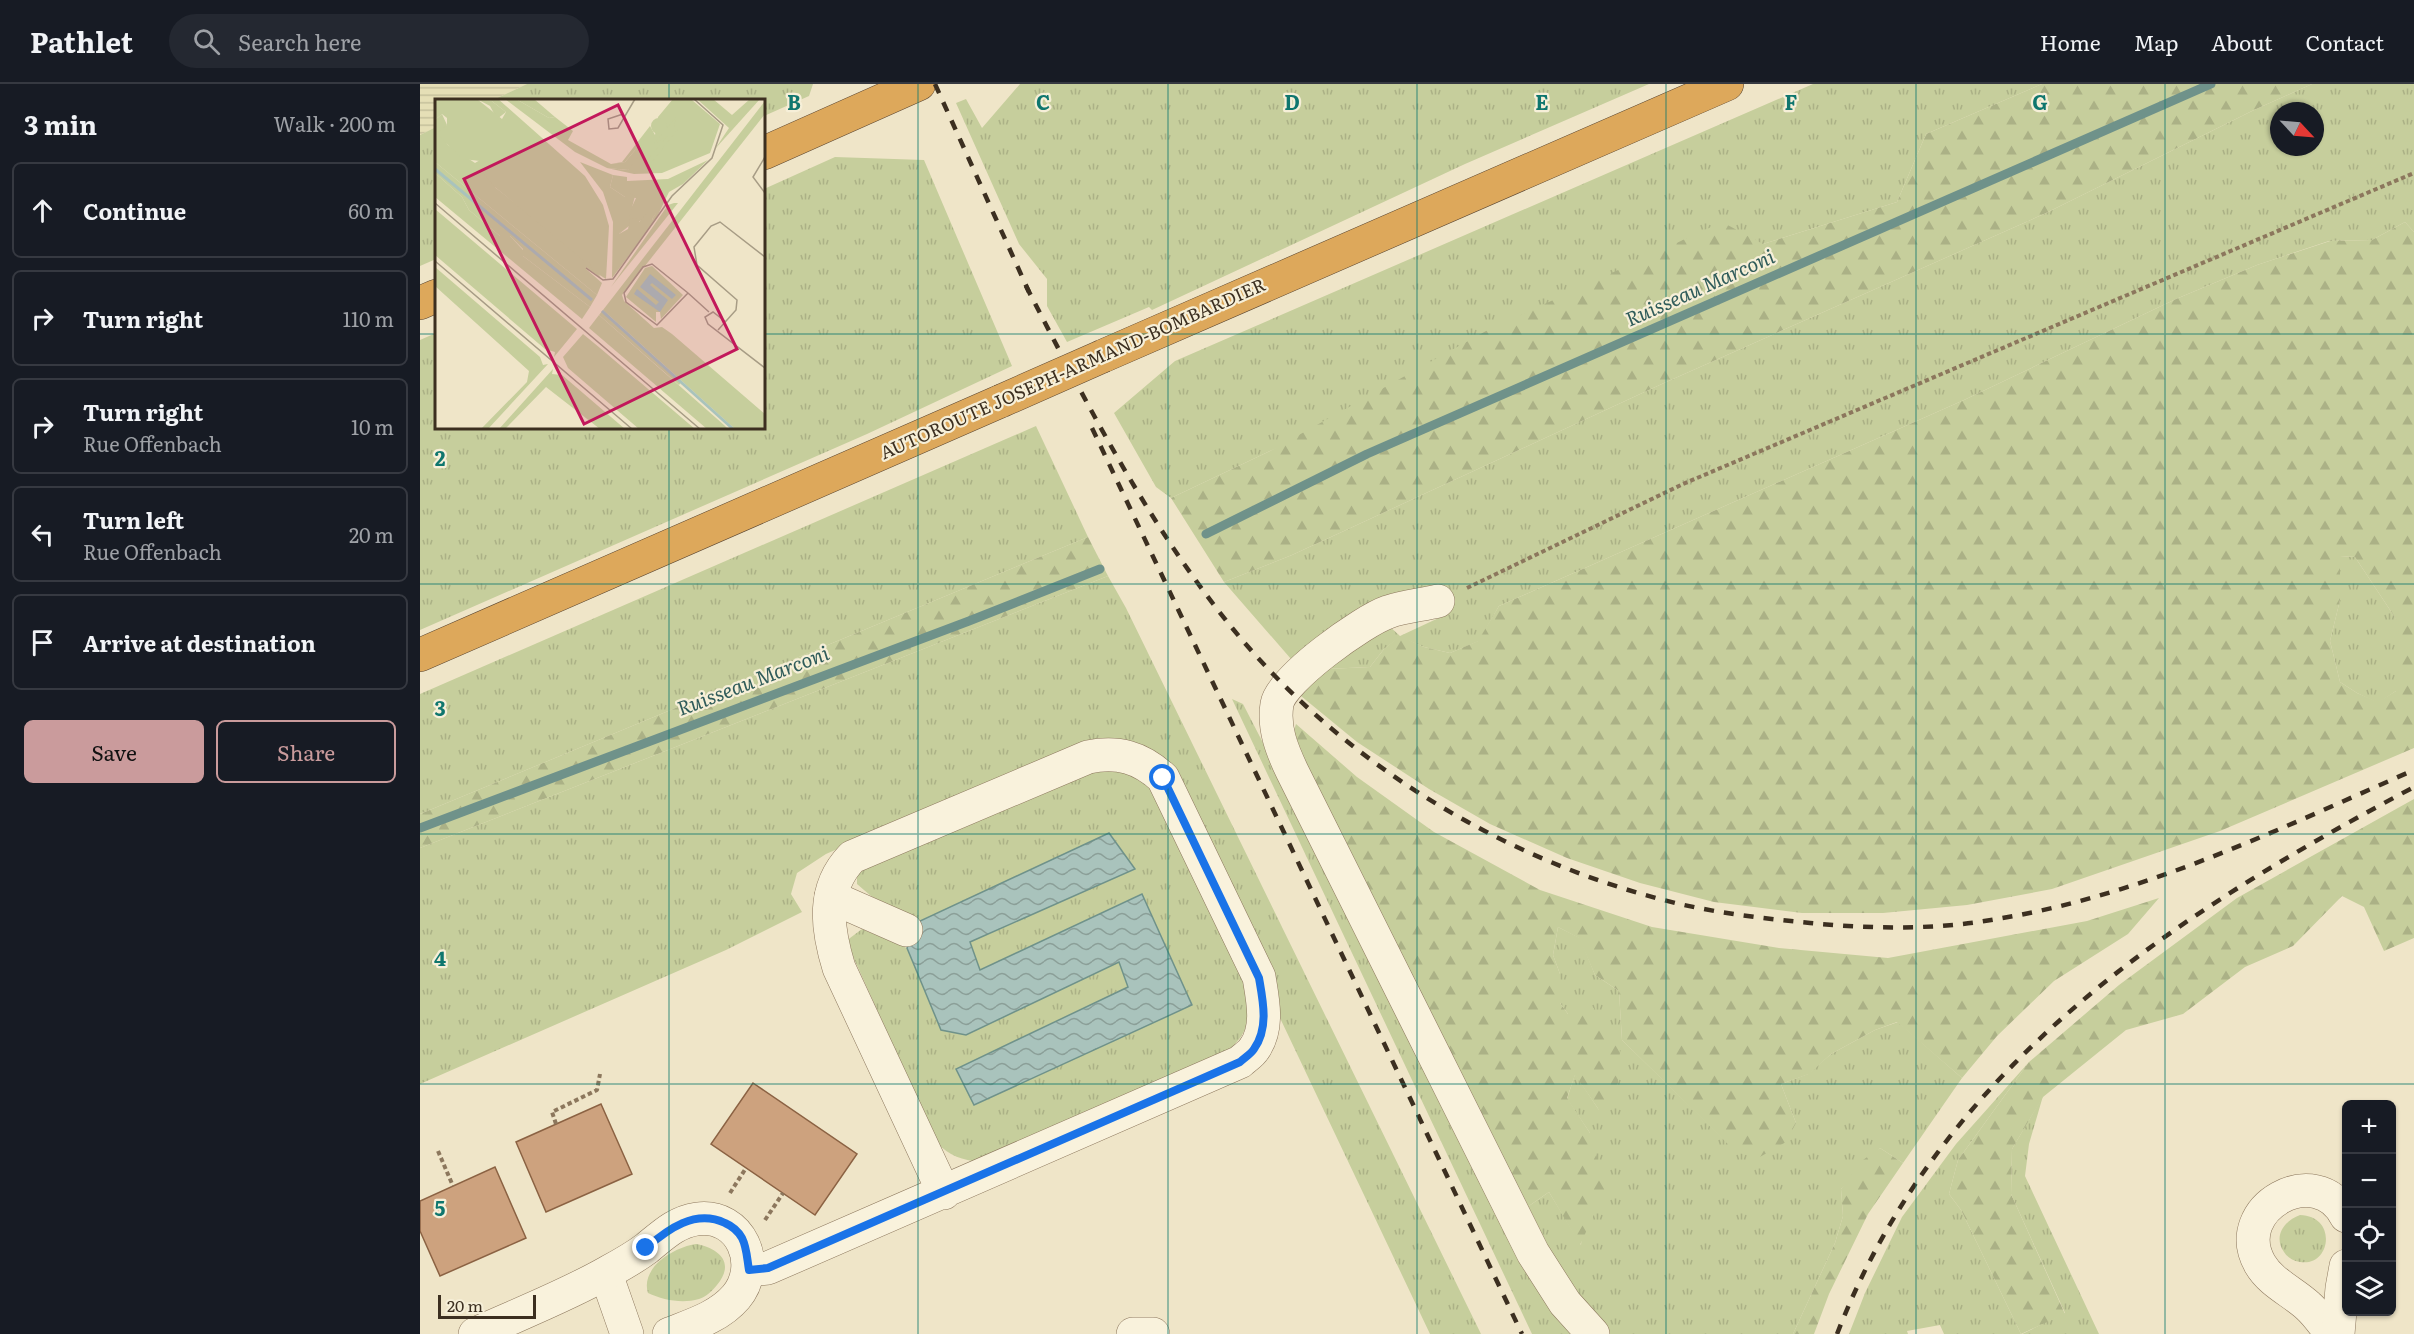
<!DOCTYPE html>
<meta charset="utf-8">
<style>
body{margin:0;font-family:Literata,serif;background:#242831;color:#f1f3f6}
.controls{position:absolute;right:18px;bottom:18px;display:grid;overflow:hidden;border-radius:9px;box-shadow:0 2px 4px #0004}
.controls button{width:54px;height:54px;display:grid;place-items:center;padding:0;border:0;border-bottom:2px solid #363941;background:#171b24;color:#f1f3f6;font:30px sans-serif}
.compass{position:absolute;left:1850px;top:18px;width:54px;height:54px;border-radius:50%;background:#171b24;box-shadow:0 2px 4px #0004;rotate:116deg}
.scale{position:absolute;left:18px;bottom:15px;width:98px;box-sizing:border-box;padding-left:6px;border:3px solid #3c2f20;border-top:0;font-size:16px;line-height:21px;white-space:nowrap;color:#3c2f20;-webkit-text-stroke:4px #f6efd8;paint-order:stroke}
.stop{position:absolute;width:18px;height:18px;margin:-14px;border:4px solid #1a73e8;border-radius:50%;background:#fff}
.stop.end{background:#1a73e8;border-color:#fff;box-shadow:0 2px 6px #0008}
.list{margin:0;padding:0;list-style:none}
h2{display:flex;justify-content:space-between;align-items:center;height:78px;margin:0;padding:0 24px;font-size:26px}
h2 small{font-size:20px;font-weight:400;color:#9ea1a6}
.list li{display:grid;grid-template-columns:39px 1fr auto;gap:18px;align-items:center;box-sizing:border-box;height:96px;margin:0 12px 12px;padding:0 12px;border:2px solid #363941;border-radius:9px}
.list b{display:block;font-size:22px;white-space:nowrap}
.list p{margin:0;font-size:20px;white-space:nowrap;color:#9ea1a6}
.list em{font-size:20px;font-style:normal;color:#9ea1a6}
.actions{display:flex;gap:12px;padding:18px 24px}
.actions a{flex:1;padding:14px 0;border:2px solid #ca9b9c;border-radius:9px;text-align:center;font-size:21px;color:#ca9b9c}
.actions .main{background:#ca9b9c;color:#111}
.icon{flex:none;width:33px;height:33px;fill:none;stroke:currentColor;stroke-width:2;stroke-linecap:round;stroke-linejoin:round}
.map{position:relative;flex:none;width:1994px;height:1250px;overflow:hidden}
header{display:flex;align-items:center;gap:36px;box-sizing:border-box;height:84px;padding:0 30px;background:#171b24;border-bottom:2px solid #363941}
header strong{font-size:28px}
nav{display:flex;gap:33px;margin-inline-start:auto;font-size:21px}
.search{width:420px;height:54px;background:#242831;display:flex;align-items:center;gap:15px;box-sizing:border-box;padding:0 21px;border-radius:33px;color:#9ea1a6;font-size:22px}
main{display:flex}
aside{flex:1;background:#171b24}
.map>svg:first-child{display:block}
.farmland{fill:url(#farmland-rules)}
.grass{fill:url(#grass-tufts);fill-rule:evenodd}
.forest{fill:url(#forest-firs);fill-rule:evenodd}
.water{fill:url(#water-waves);stroke:#6f928a;stroke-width:1.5}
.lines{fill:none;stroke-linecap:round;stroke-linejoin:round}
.stream{stroke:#6f928a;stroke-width:9}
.building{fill:#cda27e;stroke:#8b6243;stroke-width:1.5}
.minor-casing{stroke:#8c775d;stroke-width:34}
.highway-casing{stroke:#5a4531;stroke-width:34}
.path{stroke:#8c775d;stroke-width:4;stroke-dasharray:4.5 3;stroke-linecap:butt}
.minor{stroke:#f9f2dc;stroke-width:33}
.highway{stroke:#dda85b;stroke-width:33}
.rail{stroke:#3c2f20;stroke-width:4.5;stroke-dasharray:10 10;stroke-linecap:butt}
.highway-bridge-casing{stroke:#5a4531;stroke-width:34;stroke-linecap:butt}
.highway-bridge{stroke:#dda85b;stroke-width:33}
.route{stroke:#1a73e8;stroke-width:8}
.grid{fill:none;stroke:#0f766e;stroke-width:1.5;stroke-opacity:0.55}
.labels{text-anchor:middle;stroke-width:4.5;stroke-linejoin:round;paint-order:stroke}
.street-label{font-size:18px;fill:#3c2f20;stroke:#f6efd8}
.water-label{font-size:20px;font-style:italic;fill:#305c5a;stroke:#f6efd8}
.inset-river{fill:none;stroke:#a9c3bc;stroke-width:3}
.inset-road{fill:none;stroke:#a79c85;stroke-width:1.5}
.view{fill:#c2185b;fill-opacity:0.15;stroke:#c2185b;stroke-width:3}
.inset-edge{fill:none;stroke:#3c2f20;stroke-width:3}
.grid-label{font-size:20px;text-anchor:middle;font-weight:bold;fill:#0f766e;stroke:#f6efd8;stroke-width:4.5;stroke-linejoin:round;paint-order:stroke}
</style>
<header>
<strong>Pathlet</strong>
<div class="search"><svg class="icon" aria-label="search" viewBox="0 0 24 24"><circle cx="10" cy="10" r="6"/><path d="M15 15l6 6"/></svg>Search here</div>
<nav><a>Home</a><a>Map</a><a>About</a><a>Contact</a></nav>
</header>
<main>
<aside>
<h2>3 min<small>Walk · 200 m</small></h2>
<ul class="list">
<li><svg class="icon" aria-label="ahead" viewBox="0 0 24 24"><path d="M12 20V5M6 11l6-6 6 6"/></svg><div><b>Continue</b></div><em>60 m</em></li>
<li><svg class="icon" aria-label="right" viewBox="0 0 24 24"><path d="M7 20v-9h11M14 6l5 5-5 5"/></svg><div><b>Turn right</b></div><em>110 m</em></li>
<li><svg class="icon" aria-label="right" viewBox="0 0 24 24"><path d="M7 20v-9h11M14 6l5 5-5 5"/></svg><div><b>Turn right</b><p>Rue Offenbach</p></div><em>10 m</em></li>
<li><svg class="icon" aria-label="left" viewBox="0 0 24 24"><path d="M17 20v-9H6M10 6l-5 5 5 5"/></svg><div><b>Turn left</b><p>Rue Offenbach</p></div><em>20 m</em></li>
<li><svg class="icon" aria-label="arrive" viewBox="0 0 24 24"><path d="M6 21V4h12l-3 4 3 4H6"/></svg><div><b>Arrive at destination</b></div></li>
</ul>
<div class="actions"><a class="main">Save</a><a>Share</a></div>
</aside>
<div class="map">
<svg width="1994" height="1250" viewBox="0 0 1994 1250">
<defs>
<pattern id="farmland-rules" width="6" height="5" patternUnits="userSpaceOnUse" patternTransform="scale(1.5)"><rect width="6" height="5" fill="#e5dfb6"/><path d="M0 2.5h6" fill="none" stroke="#c5c09c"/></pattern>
<pattern id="grass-tufts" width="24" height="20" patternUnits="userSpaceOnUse" patternTransform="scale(1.5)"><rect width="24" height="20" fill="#c6ce9c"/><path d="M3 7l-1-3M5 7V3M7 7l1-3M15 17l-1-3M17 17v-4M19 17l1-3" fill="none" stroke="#abb186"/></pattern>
<pattern id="forest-firs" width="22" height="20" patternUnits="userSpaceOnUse" patternTransform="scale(1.5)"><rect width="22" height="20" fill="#c6ce9c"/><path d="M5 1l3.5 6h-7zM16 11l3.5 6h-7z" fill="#abb186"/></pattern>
<pattern id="water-waves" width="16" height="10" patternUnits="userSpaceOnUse" patternTransform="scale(1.5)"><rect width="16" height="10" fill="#a9c3bc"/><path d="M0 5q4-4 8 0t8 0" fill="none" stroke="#8b9f98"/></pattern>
</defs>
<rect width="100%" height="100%" fill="#efe5c8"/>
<!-- farmland -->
<polygon class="farmland" points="0,0 107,0 73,16 16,16 16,43 0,51"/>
<!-- grass -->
<g class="grass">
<polygon points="107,0 393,0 389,12 344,32 344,16 73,16"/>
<polygon points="600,0 1229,0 1045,80 732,226 729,223 647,258 627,222 627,195 599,160 536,19 546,15 562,44"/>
<polygon points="1393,0 1622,0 1506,50 1477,118 1343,160 850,367 751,414 736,403 694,329 755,277"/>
<path d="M1892 0H1994V148L1985 138 1952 156 1909 157 1837 181 1756 215 1544 316 1079 522 1059 557 1030 569 1004 563 980 553 964 565 950 583 906 585 968 541 980 552 1025 531 938 532 871 575 804 498 872 471 1244 299 1624 130 1834 26ZM1859 27H1895V63H1859Z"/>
<polygon points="16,43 16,175 0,182 0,51"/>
<polygon points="415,73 504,76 592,282 447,350 0,546 0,256 16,249 16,344 344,344 344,105"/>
<polygon points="616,342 668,453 0,730 0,610"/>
<polygon points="1920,472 1935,473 1976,535 1976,607 1958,619 1937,609 1920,598 1910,557 1920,516"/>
<polygon points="688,492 706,524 1061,1250 1010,1250 860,934 858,913 746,681 608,681 406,770 377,789 371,810 382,828 306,866 0,1000 0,764"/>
<polygon points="812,615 823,620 927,822 1160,1250 1112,1250"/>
<path d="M678 682 696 683 727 697 827 901C831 936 830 949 802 972L560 1078C542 1076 530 1072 517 1059L426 857 442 845 487 864 500 837 451 812 437 800V790L440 784Z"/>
<polygon points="1138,843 1160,854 1175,891 1199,907 1202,956 1317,1068 1376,1039 1361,1000 1388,990 1411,970 1455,946 1478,938 1542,994 1483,1079 1460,1064 1421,1105 1423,1132 1415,1159 1373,1250 1189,1250 1159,1222 1106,1124 1129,1108 1161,1161 1170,1049 1147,1015 1155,990 1179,1026 1148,930 1140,919 1140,890 1133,871"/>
<polygon points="1609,978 1538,1076 1529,1110 1541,1126 1601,1250 1524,1250 1520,1241 1487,1247 1488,1250 1429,1250 1445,1209 1482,1133 1536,1060"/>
<polygon points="1623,1012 1609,1060 1605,1092 1679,1250 1602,1250 1645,1229 1591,1110 1592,1065"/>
<path d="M1880 1131C1918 1132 1911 1183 1880 1178 1873 1177 1867 1173 1864 1168 1853 1152 1864 1137 1880 1131Z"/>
<path d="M276 1160C298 1164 316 1178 297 1201 292 1207 286 1213 279 1215 262 1220 243 1216 228 1209 220 1184 254 1163 276 1160Z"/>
</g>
<!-- forest -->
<g class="forest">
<polygon points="1622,0 1892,0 1834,26 1624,130 1244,299 872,471 804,498 751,414 850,367 1066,247 1302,138 1343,160 1477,118 1506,50"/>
<path d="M1985 138 1994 148V664L1800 747 1632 805 1547 821 1463 829H1382L1294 818 1220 799 1147 774 1070 740 1009 705 937 658 881 612 906 585 950 583 964 565 980 552 1004 563 1030 569 1058 557 1079 522 1544 316 1756 215 1837 181 1910 157 1952 156ZM1920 472 1935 473 1976 535V607L1958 618 1937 609 1920 598 1910 557 1920 516Z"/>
<polygon points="668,453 688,492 0,764 0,730"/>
<polygon points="876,640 937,693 1014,748 1120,806 1232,843 1359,864 1468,874 1667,837 1739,814 1708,850 1634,897 1577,952 1542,994 1477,938 1455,946 1411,970 1389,990 1361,1000 1376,1039 1366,1058 1338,1074 1316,1068 1202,956 1199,907 1175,891 1159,854 1138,843 1133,871 1140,890 1140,919 1148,930 1170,920 1186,938 1200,964 1198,999 1179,1026 1155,991 1147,1014 1170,1049 1186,1104 1160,1161 1129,1108 1106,1124 871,655"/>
<polygon points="1994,715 1994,854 1964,867 1944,823 1922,812 1873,862 1825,883 1763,930 1706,946 1623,1013 1592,1065 1591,1110 1645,1230 1601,1250 1541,1126 1529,1110 1538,1076 1609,978 1699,901 1817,814"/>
<polygon points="1460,1064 1483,1079 1448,1130 1409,1210 1394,1250 1373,1250 1415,1159 1423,1132 1421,1105 1443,1076"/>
</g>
<!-- water -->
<polygon class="water" points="689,749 715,785 550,858 560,886 722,810 772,921 554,1021 536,985 708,903 699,878 546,951 521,946 487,864 500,837"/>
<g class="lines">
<!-- stream -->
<g class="stream">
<polyline points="786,450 947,370 1791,0"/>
<polyline points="0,744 549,537 680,485"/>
</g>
</g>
<!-- building -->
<g class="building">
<polygon points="333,999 437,1070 395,1131 291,1060"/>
<polygon points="181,1020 212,1090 126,1128 96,1058"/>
<polygon points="75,1083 106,1154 20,1192 0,1147 0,1117"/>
</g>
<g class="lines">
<defs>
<g id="minor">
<path d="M1018 517C1002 521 984 522 968 528 944 536 861 595 857 620 853 644 862 666 872 687L1113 1169 1145 1219 1173 1250"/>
<polyline points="411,813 486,846"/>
<path d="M329 1186 348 1184 820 978C824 974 831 970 834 965 849 944 843 917 839 893L743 694C720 673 698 667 668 673L432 773C401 805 407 845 419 884L524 1109"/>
<polyline points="186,1190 207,1250"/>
<path d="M55 1250C99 1230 146 1212 188 1188 201 1181 215 1173 227 1164 243 1151 256 1138 277 1135 321 1129 343 1181 316 1213 299 1233 272 1241 249 1250"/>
<polyline points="713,1250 733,1250"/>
<path d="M1912 1250C1904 1241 1897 1230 1888 1222 1873 1208 1851 1199 1840 1180 1808 1124 1897 1075 1926 1132"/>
<polyline points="1918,1250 1922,1204 1926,1182"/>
</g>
<g id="highway">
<polyline points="344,69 499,0"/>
<polyline points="0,219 16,212"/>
<polyline points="683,272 1307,0"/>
<polyline points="0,571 581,317"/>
</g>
</defs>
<!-- minor casing -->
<use href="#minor" class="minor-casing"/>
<!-- highway casing -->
<use href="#highway" class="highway-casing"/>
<!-- path -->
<g class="path">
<polyline points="1047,504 1263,400 1994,89"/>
<polyline points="136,1040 132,1028 177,1006 180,990"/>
<polyline points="18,1067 33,1102"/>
<polyline points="310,1109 326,1084"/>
<polyline points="345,1136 363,1109"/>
</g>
<!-- minor -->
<use href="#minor" class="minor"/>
<!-- highway -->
<use href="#highway" class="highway"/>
<!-- rail -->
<g class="rail">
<polyline points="515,0 609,208"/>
<path d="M606 202C667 320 728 441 813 545 925 682 1091 781 1264 821 1305 830 1348 835 1390 839 1452 845 1516 846 1577 835 1724 811 1859 745 1994 686"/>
<polyline points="672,344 1102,1250"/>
<path d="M1417 1250C1521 982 1751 832 1994 703"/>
</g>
<defs>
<polyline id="highway-bridge" points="581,317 683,272"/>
</defs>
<!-- highway-bridge casing -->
<use href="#highway-bridge" class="highway-bridge-casing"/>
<!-- highway-bridge -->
<use href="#highway-bridge" class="highway-bridge"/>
</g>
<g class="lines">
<!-- route -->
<path class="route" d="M226 1164C248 1145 275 1125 305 1139 312 1142 318 1147 322 1154 327 1164 327 1175 329 1186L348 1184 820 978C824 974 831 970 834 965 849 944 843 917 839 894L743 694"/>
</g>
<!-- grid -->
<path class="grid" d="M249 0V16M498 0V1250M748 0V1250M997 0V1250M1246 0V1250M1496 0V1250M1745 0V1250M0 250H16M344 250H1994M249 344V1250M0 500H1994M0 750H1994M0 1000H1994"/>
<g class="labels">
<!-- street labels -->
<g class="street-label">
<text transform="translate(653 285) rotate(-24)" y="6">AUTOROUTE JOSEPH-ARMAND-BOMBARDIER</text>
</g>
<!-- water labels -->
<g class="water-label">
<text transform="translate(1280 204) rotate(-24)" y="7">Ruisseau Marconi</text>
<text transform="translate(333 597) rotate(-21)" y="7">Ruisseau Marconi</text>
</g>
</g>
<!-- overview -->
<g transform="translate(15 15)">
<rect width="330" height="330" fill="#efe5c8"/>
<path d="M42 0H54L71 13 62 20 55 7ZM81 0H99L120 18 114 19ZM238 0 257 1 285 25 275 54 227 74 199 75 172 69 193 71 201 50 190 63 176 65 187 63 215 27 220 36 223 18ZM262 0H278L297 16 315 0H325L280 50 294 29ZM330 2V15L187 196 189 202 219 229 227 228 237 235 330 315V330H300L168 211ZM7 15 12 26 6 36 13 46 40 64 45 61 61 89 157 164 166 179 150 169 167 184 162 196 0 63V21ZM273 61 248 85 234 93 220 122 217 120 221 114 201 124 204 119 184 135 201 99 190 98 175 88 178 76 192 78V82L233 80ZM0 74 27 98 34 111 65 137H75L88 151V157L155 208 147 220 0 98ZM239 104H243L176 188 233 106ZM0 110 142 230 119 258 120 253 110 250 0 156ZM217 167 248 196 226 220 225 213H221V223L191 198 210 169ZM0 168 105 258 108 266 113 265 53 330H46L92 283 94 272 0 187ZM164 216 289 326 293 330H272L154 229ZM148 235 165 249 260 330H204L133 269 128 258ZM118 270 117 275 127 276 190 330H165L111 288 70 330H64Z" fill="#c6ce9c"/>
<path d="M0 0H42L67 20 71 13 54 0H63L150 77 168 106 174 127 171 180 158 172 154 162 148 161 61 89 47 73 45 62 28 60 13 46 2 34 12 26V19L7 15 0 21ZM70 0H81L114 19 120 18 138 32 133 41 176 65 190 63 201 50 206 54 193 71 172 69 140 53ZM241 18 239 28 243 30 213 68 210 64 234 35 218 46ZM216 27a8 8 0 1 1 16 0a8 8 0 1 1-16 0ZM0 63 162 196 155 208 88 157V150L75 137H65L34 111 27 98 0 74ZM145 63 178 76 175 88 190 98 194 94 200 97 194 120 184 135 193 130 195 120 204 119V123L213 113H222L217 120 220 122 177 179 178 123 168 93ZM168 211 246 283 244 286 164 216Z" fill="#c6ce9c"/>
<path d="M215 175 241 196 237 200 217 184 215 186 233 201 225 213 199 195 202 190 221 206 224 203 205 188Z" fill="#a9c3bc"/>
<path class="inset-river" d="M0 70 157 201M167 212 298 330"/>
<path class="inset-road" d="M188 15 173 20 174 30 183 29 200 0M330 58 318 78 330 94M0 104 265 330M0 162 197 330M151 169 168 181 178 180 237 97 277 59 288 26 259 0M253 194 222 226 191 203 189 194 208 168 217 165 253 194 274 213M291 223 278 213 270 218 273 225 330 269M283 231 301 211 302 201 262 166 259 148 276 127 285 123 330 158"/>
<path class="view" d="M183 6 302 250 149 325 29 80Z"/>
<rect width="330" height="330" class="inset-edge"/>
</g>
<g class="grid-label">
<text x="374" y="26">B</text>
<text x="623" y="26">C</text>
<text x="872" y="26">D</text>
<text x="1122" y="26">E</text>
<text x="1371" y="26">F</text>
<text x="1620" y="26">G</text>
<text x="20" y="382">2</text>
<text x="20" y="632">3</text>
<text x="20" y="882">4</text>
<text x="20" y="1132">5</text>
</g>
</svg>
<div class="controls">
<button>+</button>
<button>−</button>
<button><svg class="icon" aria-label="locate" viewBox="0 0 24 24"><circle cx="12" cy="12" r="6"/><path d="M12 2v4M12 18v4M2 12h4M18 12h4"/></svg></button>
<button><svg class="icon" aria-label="layers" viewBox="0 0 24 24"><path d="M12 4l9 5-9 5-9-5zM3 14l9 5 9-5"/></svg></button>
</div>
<svg class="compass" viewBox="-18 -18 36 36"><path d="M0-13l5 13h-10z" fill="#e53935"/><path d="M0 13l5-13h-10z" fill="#9ea1a6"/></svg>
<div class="scale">20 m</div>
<div class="stop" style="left:743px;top:694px"></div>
<div class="stop end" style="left:226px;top:1164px"></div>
</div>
</main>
